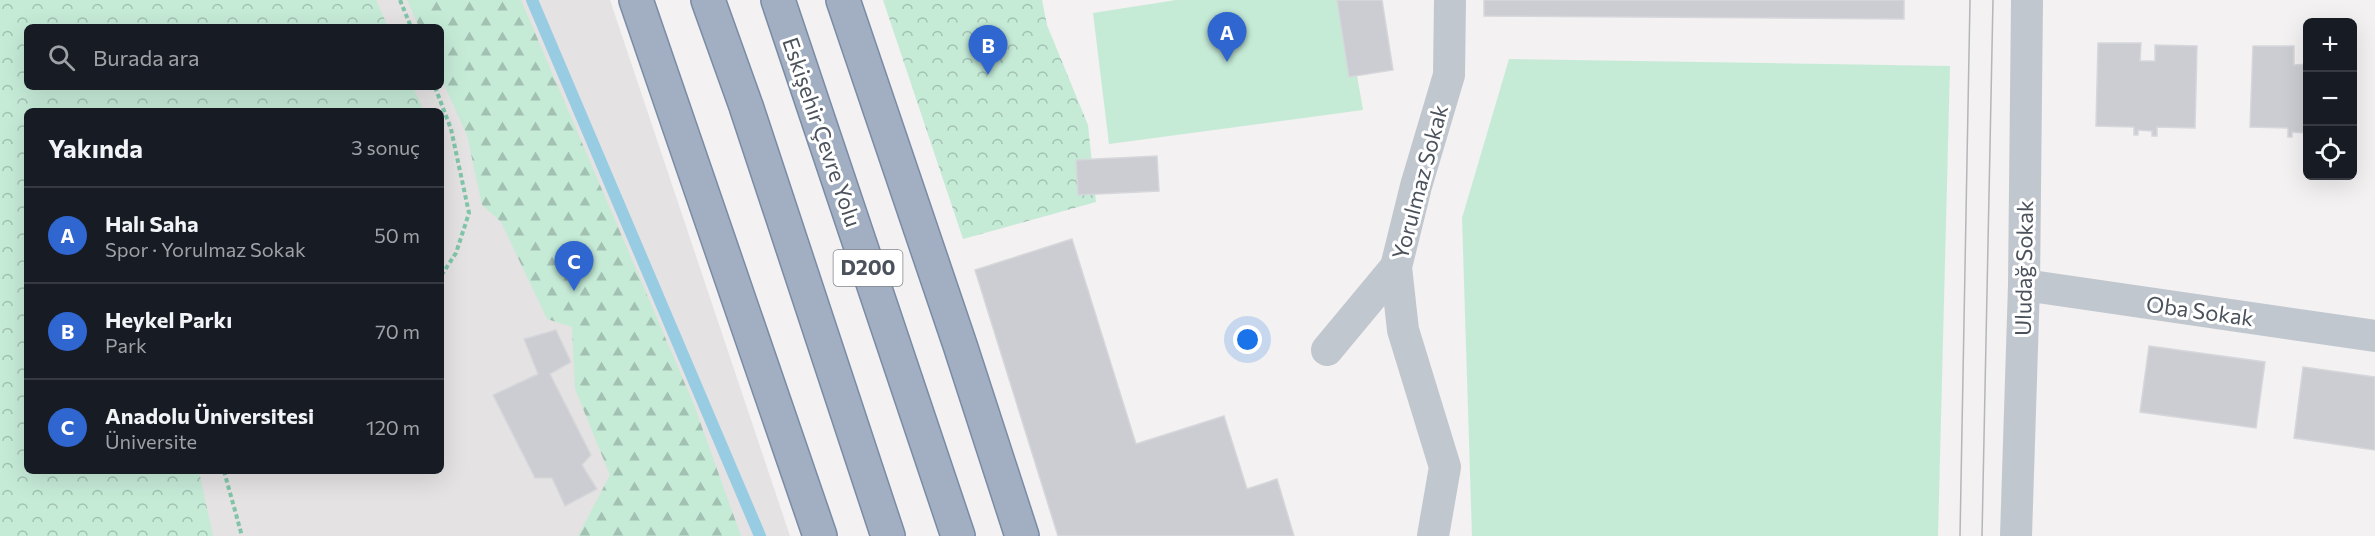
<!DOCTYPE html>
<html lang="tr">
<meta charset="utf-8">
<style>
body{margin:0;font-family:Commissioner,sans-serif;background:#20242c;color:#f1f3f6}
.controls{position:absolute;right:18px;top:18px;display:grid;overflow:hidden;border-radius:9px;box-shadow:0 6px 24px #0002}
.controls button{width:54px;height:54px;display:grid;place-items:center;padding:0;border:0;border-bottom:2px solid #363941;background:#171b24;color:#f1f3f6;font:30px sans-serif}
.you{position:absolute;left:1248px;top:340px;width:21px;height:21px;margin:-15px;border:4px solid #fff;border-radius:50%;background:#1a73e8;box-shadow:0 0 0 9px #1a73e833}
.badge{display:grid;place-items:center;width:39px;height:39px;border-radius:50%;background:#2f66cf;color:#fff;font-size:20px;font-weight:700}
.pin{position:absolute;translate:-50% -50px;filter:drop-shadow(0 2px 3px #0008)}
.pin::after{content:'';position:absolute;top:32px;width:21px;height:18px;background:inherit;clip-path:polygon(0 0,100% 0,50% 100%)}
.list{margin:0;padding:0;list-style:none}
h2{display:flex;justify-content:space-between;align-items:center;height:78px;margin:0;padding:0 24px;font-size:26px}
h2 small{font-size:20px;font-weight:400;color:#9ea1a6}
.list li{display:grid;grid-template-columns:39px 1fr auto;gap:18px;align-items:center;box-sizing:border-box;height:96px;padding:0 24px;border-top:2px solid #363941}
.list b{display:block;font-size:22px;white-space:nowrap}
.list p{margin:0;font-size:20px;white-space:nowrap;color:#9ea1a6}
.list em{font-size:20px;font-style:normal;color:#9ea1a6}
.icon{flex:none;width:33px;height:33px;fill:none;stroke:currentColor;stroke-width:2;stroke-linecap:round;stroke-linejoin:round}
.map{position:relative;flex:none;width:2375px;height:536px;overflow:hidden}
.search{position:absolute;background:#171b24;box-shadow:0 6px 24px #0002;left:24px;top:24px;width:420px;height:66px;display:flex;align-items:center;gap:15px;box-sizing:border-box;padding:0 21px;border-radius:9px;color:#9ea1a6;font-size:22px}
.panel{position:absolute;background:#171b24;box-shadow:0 6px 24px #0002;left:24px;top:108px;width:420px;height:366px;border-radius:9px}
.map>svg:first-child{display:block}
.education{fill:#e4e2e2;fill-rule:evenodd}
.grass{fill:#c5ebd7}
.forest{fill:url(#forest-firs)}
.park{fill:url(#park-crowns)}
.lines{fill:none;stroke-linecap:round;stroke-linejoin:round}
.stream{stroke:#98cce2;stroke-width:12}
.building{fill:#cbcdd3;stroke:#d6d7db;stroke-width:1.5}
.trunk-casing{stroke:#7a8ba5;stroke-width:36}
.path{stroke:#81c5a9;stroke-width:4;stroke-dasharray:4.5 3;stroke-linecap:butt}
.minor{stroke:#c1c7ce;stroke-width:32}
.trunk{stroke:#a2afc2;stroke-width:33}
.tram{stroke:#b4b6ba;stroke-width:1.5}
.labels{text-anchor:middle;stroke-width:6;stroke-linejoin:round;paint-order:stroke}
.shield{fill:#fff;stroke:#81868d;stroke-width:1.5}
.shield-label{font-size:21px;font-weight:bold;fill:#4b525c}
.street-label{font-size:22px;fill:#4b525c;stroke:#fff}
</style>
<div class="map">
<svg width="2375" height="536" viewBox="0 0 2375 536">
<defs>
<pattern id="forest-firs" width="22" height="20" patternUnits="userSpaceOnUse" patternTransform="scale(1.5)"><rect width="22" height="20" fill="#c5ebd7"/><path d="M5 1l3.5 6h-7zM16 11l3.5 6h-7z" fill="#a2c1b2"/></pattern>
<pattern id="park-crowns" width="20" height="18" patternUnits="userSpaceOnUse" patternTransform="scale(1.5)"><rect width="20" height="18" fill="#c5ebd7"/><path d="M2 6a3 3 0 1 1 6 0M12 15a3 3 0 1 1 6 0" fill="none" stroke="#a2c1b2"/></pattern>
</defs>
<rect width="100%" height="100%" fill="#f3f1f1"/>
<!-- education -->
<path class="education" d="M0 0H610L790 536H0ZM27 27H441V87H27ZM27 111H441V471H27Z"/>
<!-- grass -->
<g class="grass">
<polygon points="1176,0 1344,0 1363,110 1109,144 1093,13"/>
<polygon points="1509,59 1950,66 1938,536 1472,536 1462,218"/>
</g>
<!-- forest -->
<polygon class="forest" points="407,0 521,0 694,405 741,536 578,536 610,475 575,389 572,327 547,319 501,222 482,205 467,135 441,78 441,27 419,27"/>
<!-- park -->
<g class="park">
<polygon points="0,0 376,0 388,27 27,27 27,87 413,87 424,111 27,111 27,471 199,471 213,536 0,536"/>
<polygon points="883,0 1042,0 1047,25 1088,125 1096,202 963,239"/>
</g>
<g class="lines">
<!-- stream -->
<polyline class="stream" points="532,0 760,536"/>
</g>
<!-- building -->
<g class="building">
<polygon points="1337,0 1382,0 1393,70 1349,77"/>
<polygon points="1484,0 1904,0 1904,19 1484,16"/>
<polygon points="2098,43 2141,43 2140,61 2155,61 2155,45 2197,46 2195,128 2157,127 2157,136 2152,136 2152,131 2138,130 2138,135 2134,135 2134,127 2096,126"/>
<polygon points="2253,46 2294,46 2294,65 2308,64 2308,137 2307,133 2292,132 2292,137 2288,137 2288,128 2250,127"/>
<polygon points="1157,156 1159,191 1078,195 1076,160"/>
<polygon points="1072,239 1136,444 1224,416 1247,489 1277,479 1294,536 1058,536 975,270"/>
<polygon points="556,330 571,362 550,374 591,455 582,465 597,489 565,506 552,478 535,478 493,395 538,374 524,339"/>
<polygon points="2149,346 2265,362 2256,428 2140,412"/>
<polygon points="2303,367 2375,377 2375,450 2294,438"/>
</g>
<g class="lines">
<defs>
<g id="trunk">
<polyline points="636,0 820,536"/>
<polyline points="708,0 746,106 888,536"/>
<polyline points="778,0 958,536"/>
<polyline points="843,0 960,345 1022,536"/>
</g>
</defs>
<!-- trunk casing -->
<use href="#trunk" class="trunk-casing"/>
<!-- path -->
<g class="path">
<polyline points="400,0 411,27"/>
<polyline points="435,87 451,129 469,213 456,253 441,276"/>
<polyline points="224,471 242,536"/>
</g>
<!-- minor -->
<g class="minor">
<polyline points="2024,285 2375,336"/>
<polyline points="1327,350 1396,267"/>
<polyline points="1433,536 1445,467 1403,330 1396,267 1416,186 1449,75 1450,0"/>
<polyline points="2016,536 2024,285 2027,0"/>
</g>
<!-- trunk -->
<use href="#trunk" class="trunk"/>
<!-- tram -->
<g class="tram">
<polyline points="1960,536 1970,0"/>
<polyline points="1982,536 1993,0"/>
</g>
</g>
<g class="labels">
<!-- shield labels -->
<rect class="shield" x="833.5" y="250" width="69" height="36" rx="4.5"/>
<g class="shield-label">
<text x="868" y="275">D200</text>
</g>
<!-- street labels -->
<g class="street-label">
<text transform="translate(822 132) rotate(71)" y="8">Eskişehir Çevre Yolu</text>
<text transform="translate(1420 182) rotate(-75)" y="8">Yorulmaz Sokak</text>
<text transform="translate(2024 268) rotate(-89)" y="8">Uludağ Sokak</text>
<text transform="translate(2200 311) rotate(8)" y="8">Oba Sokak</text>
</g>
</g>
</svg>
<div class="controls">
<button>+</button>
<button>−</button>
<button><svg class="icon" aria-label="locate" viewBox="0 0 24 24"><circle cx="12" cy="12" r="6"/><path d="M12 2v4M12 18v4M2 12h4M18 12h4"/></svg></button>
</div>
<div class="you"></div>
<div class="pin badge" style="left:1227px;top:62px">A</div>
<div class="pin badge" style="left:988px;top:75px">B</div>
<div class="pin badge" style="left:574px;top:291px">C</div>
<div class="search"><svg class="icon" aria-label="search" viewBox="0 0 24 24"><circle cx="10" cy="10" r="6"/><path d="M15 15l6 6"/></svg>Burada ara</div>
<section class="panel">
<h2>Yakında<small>3 sonuç</small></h2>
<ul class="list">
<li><span class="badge">A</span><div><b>Halı Saha</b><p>Spor · Yorulmaz Sokak</p></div><em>50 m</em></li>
<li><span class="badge">B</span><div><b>Heykel Parkı</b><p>Park</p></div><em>70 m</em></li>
<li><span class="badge">C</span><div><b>Anadolu Üniversitesi</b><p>Üniversite</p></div><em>120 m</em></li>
</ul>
</section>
</div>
